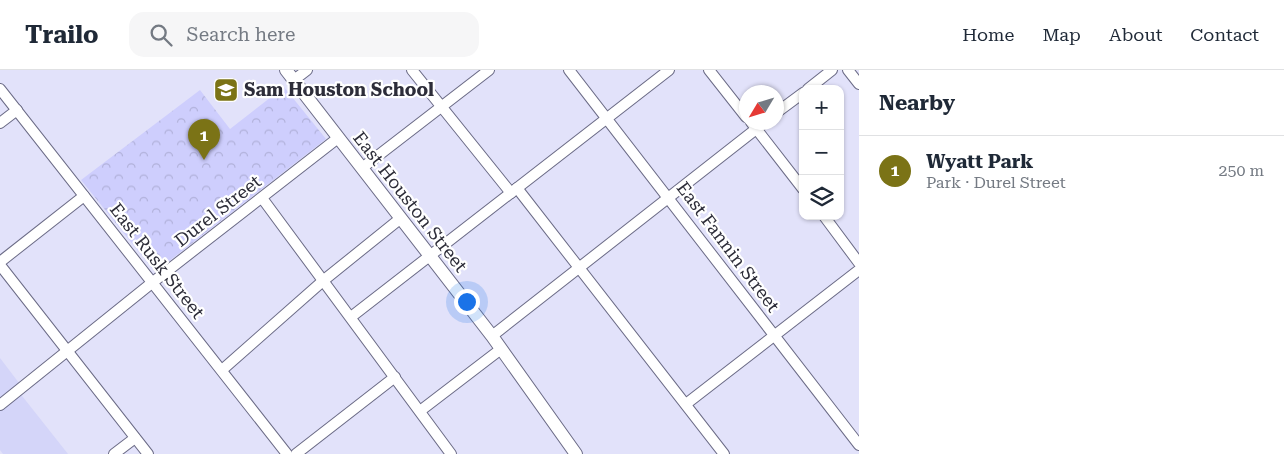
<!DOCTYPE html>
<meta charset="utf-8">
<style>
body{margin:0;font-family:"Roboto Serif",serif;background:#f6f6f7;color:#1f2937}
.controls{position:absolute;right:15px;top:15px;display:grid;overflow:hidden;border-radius:10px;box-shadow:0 1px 4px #0004}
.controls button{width:45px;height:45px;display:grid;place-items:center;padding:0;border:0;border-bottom:1px solid #e0e1e3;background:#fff;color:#1f2937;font:25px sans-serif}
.compass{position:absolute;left:739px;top:15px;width:45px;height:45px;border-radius:50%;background:#fff;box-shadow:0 1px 4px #0004;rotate:232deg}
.you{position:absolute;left:466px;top:231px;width:18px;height:18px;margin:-12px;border:4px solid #fff;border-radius:50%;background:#1a73e8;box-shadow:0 0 0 8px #1a73e833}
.badge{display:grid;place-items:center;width:32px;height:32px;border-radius:50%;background:#7b7316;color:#fff;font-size:16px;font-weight:700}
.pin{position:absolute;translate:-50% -41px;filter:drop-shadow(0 1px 2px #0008)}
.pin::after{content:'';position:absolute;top:26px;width:18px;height:15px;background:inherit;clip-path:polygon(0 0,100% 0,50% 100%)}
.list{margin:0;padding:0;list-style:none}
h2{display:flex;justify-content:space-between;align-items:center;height:65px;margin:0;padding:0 20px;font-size:21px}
h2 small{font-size:16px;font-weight:400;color:#747a83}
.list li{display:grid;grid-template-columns:32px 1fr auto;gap:15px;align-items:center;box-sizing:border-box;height:70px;padding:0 20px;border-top:1px solid #e0e1e3}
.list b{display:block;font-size:19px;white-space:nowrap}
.list p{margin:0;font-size:16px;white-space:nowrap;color:#747a83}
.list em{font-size:16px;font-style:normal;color:#747a83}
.icon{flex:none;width:28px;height:28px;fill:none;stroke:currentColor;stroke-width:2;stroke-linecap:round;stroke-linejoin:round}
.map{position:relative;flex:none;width:859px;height:384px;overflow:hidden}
header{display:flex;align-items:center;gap:30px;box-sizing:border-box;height:70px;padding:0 25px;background:#fff;border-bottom:1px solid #e0e1e3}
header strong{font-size:24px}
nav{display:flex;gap:28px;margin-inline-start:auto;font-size:18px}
.search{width:350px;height:45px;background:#f6f6f7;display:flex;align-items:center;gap:12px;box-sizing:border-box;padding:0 18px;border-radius:15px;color:#747a83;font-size:19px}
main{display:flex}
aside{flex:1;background:#fff}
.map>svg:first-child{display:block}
.built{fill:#d4d5f9}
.park{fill:url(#park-crowns)}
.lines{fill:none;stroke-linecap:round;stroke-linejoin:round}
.minor-casing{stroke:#6b6b86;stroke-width:12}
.major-casing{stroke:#6b6b86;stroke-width:14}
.minor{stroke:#fff;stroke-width:10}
.major{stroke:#fff;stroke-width:12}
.labels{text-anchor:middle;stroke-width:4.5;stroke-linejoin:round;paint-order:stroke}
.poi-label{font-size:18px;font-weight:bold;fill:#2d2d39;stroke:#fff;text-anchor:start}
.street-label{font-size:18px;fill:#2d2d39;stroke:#fff}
</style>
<header>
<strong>Trailo</strong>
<div class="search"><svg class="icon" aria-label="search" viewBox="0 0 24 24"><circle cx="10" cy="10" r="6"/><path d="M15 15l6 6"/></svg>Search here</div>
<nav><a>Home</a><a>Map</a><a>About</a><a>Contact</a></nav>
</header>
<main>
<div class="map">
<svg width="859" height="384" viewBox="0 0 859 384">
<defs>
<pattern id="park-crowns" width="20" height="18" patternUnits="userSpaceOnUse" patternTransform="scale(1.25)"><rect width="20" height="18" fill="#cecefd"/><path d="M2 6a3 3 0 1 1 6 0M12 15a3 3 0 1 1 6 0" fill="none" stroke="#b1b1da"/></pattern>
</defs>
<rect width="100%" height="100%" fill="#e2e2fa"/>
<!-- built -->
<polygon class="built" points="0,288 19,313 15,317 68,384 3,384 0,380"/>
<!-- park -->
<polygon class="park" points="284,17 326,69 155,202 81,110 200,20 230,59"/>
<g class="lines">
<defs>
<g id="minor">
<polyline points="412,0 511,123"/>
<polyline points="569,0 859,375"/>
<polyline points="709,0 746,47"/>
<polyline points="848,0 859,14"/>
<polyline points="294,10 307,0"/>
<polyline points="0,19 287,384"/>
<polyline points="808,19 832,0"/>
<polyline points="776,43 803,23"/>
<polyline points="751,52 803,119"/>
<polyline points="0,53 17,40"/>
<polyline points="362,98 489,0"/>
<polyline points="517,118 724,384"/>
<polyline points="262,128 451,384"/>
<polyline points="824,146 859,193"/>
<polyline points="0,192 84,126"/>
<polyline points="0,195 148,384"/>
<polyline points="351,247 669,0"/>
<polyline points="492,266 765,52"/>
<polyline points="222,300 324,210 401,148"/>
<polyline points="686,334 859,200"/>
<polyline points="0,335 153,212 338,68"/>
<polyline points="420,341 501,279"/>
<polyline points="114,384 135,368"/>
<polyline points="296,384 395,307"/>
</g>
<polyline id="major" points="286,0 492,266 576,384"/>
</defs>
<!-- minor casing -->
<use href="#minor" class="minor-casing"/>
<!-- major casing -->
<use href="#major" class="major-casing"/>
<!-- minor -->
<use href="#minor" class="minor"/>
<!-- major -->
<use href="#major" class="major"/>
</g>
<!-- icons -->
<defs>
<symbol id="school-square" viewBox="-11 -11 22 22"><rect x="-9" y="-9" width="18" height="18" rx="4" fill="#7b7316" stroke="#fff"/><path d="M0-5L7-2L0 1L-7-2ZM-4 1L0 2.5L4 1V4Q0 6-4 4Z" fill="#fff"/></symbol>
</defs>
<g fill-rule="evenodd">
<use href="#school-square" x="212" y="6" width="28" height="28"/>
</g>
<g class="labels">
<!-- poi labels -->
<g class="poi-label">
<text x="244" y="26">Sam Houston School</text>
</g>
<!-- street labels -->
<g class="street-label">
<text transform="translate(410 132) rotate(52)" y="6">East Houston Street</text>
<text transform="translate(218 141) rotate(-38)" y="6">Durel Street</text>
<text transform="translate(728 177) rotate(53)" y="6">East Fannin Street</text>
<text transform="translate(157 191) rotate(52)" y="6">East Rusk Street</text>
</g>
</g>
</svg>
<div class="controls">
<button>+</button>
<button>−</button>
<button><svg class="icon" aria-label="layers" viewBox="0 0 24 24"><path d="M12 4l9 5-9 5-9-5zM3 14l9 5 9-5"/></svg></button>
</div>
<svg class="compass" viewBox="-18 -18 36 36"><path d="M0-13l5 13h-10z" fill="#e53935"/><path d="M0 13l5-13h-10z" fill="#747a83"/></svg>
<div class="you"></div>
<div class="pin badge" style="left:204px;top:90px">1</div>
</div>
<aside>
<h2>Nearby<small></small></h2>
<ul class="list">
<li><span class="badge">1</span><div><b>Wyatt Park</b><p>Park · Durel Street</p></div><em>250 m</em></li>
</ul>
</aside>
</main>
